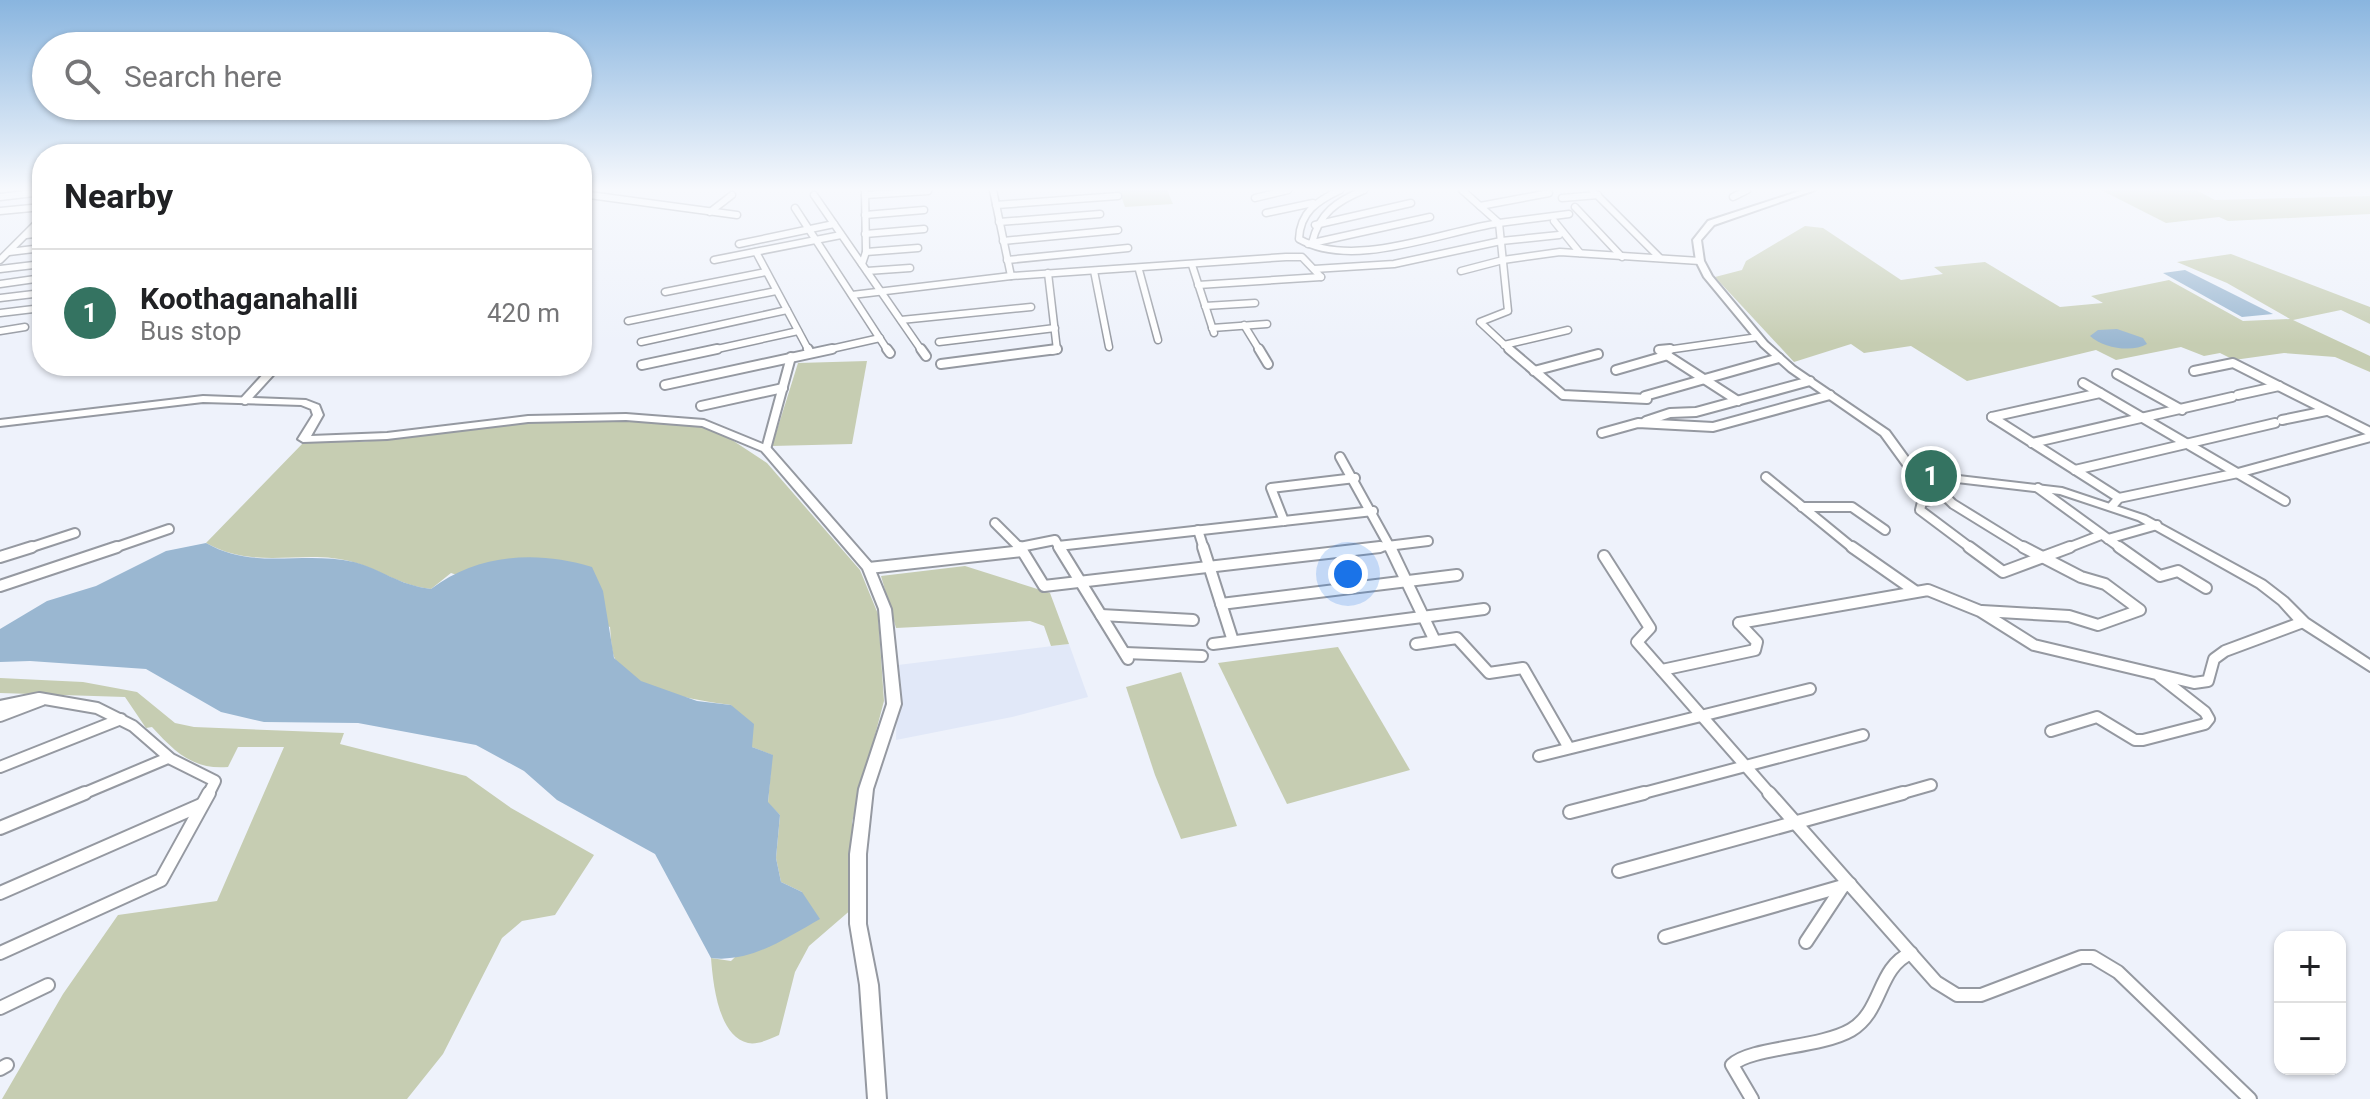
<!DOCTYPE html>
<meta charset="utf-8">
<style>
body{margin:0;font-family:Roboto,sans-serif;background:#f6f6f6;color:#202124}
.controls{position:absolute;right:24px;bottom:24px;display:grid;overflow:hidden;border-radius:16px;box-shadow:0 2px 6px #0004}
.controls button{width:72px;height:72px;display:grid;place-items:center;padding:0;border:0;border-bottom:2px solid #e0e0e0;background:#fff;color:#202124;font:40px sans-serif}
.you{position:absolute;left:1348px;top:574px;width:28px;height:28px;margin:-20px;border:6px solid #fff;border-radius:50%;background:#1a73e8;box-shadow:0 0 0 12px #1a73e833}
.badge{display:grid;place-items:center;width:52px;height:52px;border-radius:50%;background:#347361;color:#fff;font-size:26px;font-weight:700}
.pin{position:absolute;translate:-50% -50%;border:4px solid #fff;box-shadow:0 2px 8px #0006}
.list{margin:0;padding:0;list-style:none}
h2{display:flex;justify-content:space-between;align-items:center;height:104px;margin:0;padding:0 32px;font-size:34px}
h2 small{font-size:26px;font-weight:400;color:#757577}
.list li{display:grid;grid-template-columns:52px 1fr auto;gap:24px;align-items:center;box-sizing:border-box;height:128px;padding:0 32px;border-top:2px solid #e0e0e0}
.list b{display:block;font-size:30px;white-space:nowrap}
.list p{margin:0;font-size:26px;white-space:nowrap;color:#757577}
.list em{font-size:26px;font-style:normal;color:#757577}
.icon{flex:none;width:44px;height:44px;fill:none;stroke:currentColor;stroke-width:2;stroke-linecap:round;stroke-linejoin:round}
.map{position:relative;flex:none;width:2370px;height:1099px;overflow:hidden}
.search{position:absolute;background:#fff;box-shadow:0 2px 6px #0004;left:32px;top:32px;width:560px;height:88px;display:flex;align-items:center;gap:20px;box-sizing:border-box;padding:0 28px;border-radius:44px;color:#757577;font-size:30px}
.panel{position:absolute;background:#fff;box-shadow:0 2px 6px #0004;left:32px;top:144px;width:560px;height:232px;border-radius:32px}
.map>svg:first-child{display:block}
.built{fill:#e1e8f8}
.green{fill:#c6cdb2}
.water{fill:#9ab7d1}
.lines{fill:none;stroke-linecap:round;stroke-linejoin:round}
.minor-far3-casing{stroke:#9599a1;stroke-width:9}
.minor-far2-casing{stroke:#9599a1;stroke-width:12}
.minor-far1-casing{stroke:#9599a1;stroke-width:14}
.minor-casing{stroke:#9599a1;stroke-width:16}
.tertiary-casing{stroke:#9599a1;stroke-width:4}
.minor-far3{stroke:#fff;stroke-width:6}
.minor-far2{stroke:#fff;stroke-width:8}
.minor-far1{stroke:#fff;stroke-width:10}
.minor{stroke:#fff;stroke-width:12}
.tertiary{fill:#fff;fill-rule:evenodd}
</style>
<div class="map">
<svg width="2370" height="1099" viewBox="0 0 2370 1099">
<rect width="100%" height="100%" fill="#eef2fb"/>
<!-- built -->
<polygon class="built" points="1069,644 1088,697 1012,717 896,740 898,665"/>
<!-- green -->
<g class="green">
<polygon points="1119,190 1167,190 1173,204 1125,207"/>
<polygon points="2101,190 2196,190 2215,200 2370,196 2370,214 2228,221 2219,217 2166,223"/>
<polygon points="1805,226 1823,228 1901,280 1943,274 1934,267 1985,262 2060,307 2103,303 2091,296 2169,280 2243,321 2290,319 2227,283 2177,262 2231,254 2370,307 2370,324 2341,310 2293,320 2370,356 2370,372 2335,357 2284,353 2234,360 2220,353 2204,356 2181,347 2116,360 2096,350 1967,381 1911,346 1864,353 1851,344 1794,362 1715,277 1742,270 1746,261"/>
<polygon points="867,361 852,444 772,446 798,363"/>
<path d="M641 420 702 425 729 438 767 463 860 570 878 614 884 701 852 822 853 908 809 946 795 972 779 1035C770 1039 758 1045 748 1043 718 1036 713 983 711 958L731 961 802 892 781 882 776 858 780 815 768 803 772 755 752 747 731 705C695 700 636 692 615 659 611 651 611 636 610 627L451 573 431 589C402 586 382 571 356 563 305 547 259 572 206 543L304 442H362L529 421Z"/>
<polygon points="965,566 1050,593 1069,644 1051,646 1044,626 1030,621 896,628 881,576"/>
<polygon points="1338,647 1410,770 1287,804 1218,663"/>
<polygon points="1181,672 1237,826 1181,839 1155,775 1126,687"/>
<path d="M0 678 83 682 137 692 175 723 194 727 344 733 340 744 466 776 511 808 594 855 555 915 522 921 502 938 443 1054 407 1099H2L63 994 118 915 217 901 284 747H238L228 767C193 770 175 752 152 727L146 728 125 697 0 693Z"/>
</g>
<!-- water -->
<g class="water">
<polygon points="2185,270 2273,314 2242,317 2163,273"/>
<path d="M2117 329 2143 338 2147 344C2132 353 2103 348 2090 336L2098 330Z"/>
<path d="M206 543C255 571 302 550 354 562 381 569 398 585 431 589 477 554 537 550 592 567L603 591 614 658 641 681 697 701 731 705 754 724 752 747 773 755 768 802 780 815 776 858 781 882 802 892 820 919C786 938 751 963 711 958L655 854 557 800 524 771 476 745 358 723 264 722 221 712 146 669 30 661 0 662V629L47 601 96 586 166 551Z"/>
</g>
<g class="lines">
<defs>
<g id="minor-far3">
<polyline points="993,190 1011,276"/>
<path d="M1340 190C1317 201 1300 212 1299 239 1353 270 1440 232 1499 223"/>
<polyline points="1462,190 1499,223 1508,311 1480,322 1511,351"/>
<polyline points="1592,190 1660,258"/>
<polyline points="582,194 737,215"/>
<polyline points="814,195 922,351"/>
<polyline points="865,195 928,191"/>
<polyline points="0,197 42,192"/>
<polyline points="1733,197 1747,190"/>
<polyline points="1255,198 1288,190"/>
<polyline points="1562,198 1598,195"/>
<polyline points="996,205 1118,196"/>
<polyline points="1480,206 1549,193"/>
<polyline points="1575,207 1622,257"/>
<polyline points="795,208 888,351"/>
<polyline points="0,211 42,207"/>
<polyline points="710,212 732,195"/>
<polyline points="1266,213 1313,203"/>
<polyline points="865,215 924,210"/>
<polyline points="1554,221 1580,253"/>
<polyline points="999,222 1100,214"/>
<polyline points="1499,223 1569,214"/>
<polyline points="1315,225 1411,203"/>
<polyline points="865,234 924,229"/>
<polyline points="26,235 42,233"/>
<polyline points="1003,241 1118,230"/>
<path d="M1312 243C1319 213 1337 201 1364 190"/>
<polyline points="739,244 834,224"/>
<polyline points="1308,244 1430,217"/>
<polyline points="9,252 42,248"/>
<polyline points="756,252 809,351"/>
<polyline points="866,252 918,248"/>
<polyline points="0,260 42,218"/>
<polyline points="714,260 841,235"/>
<polyline points="1007,260 1128,248"/>
<polyline points="862,264 866,252 865,190"/>
<polyline points="1192,265 1214,333"/>
<polyline points="0,269 42,264"/>
<polyline points="1314,269 1394,264 1501,241 1559,235"/>
<polyline points="1139,270 1158,340"/>
<polyline points="867,271 910,268"/>
<polyline points="1094,271 1109,347"/>
<polyline points="1461,271 1503,260 1560,252 1700,261"/>
<polyline points="1048,273 1057,350 1052,351"/>
<polyline points="0,284 42,278"/>
<polyline points="1198,285 1321,277"/>
<polyline points="665,292 766,272"/>
<polyline points="852,295 1011,276 1286,257 1302,257 1321,277"/>
<polyline points="0,298 42,293"/>
<polyline points="1205,306 1255,303"/>
<polyline points="0,313 42,308"/>
<polyline points="901,320 1031,307"/>
<polyline points="628,321 776,291"/>
<polyline points="1244,325 1260,351"/>
<polyline points="1212,328 1267,324"/>
<polyline points="0,331 25,327"/>
<polyline points="641,342 787,310"/>
<polyline points="939,342 1055,328"/>
<polyline points="1504,345 1568,330"/>
<polyline points="708,351 798,331"/>
<polyline points="822,351 880,338"/>
<polyline points="1660,351 1758,337"/>
</g>
<g id="minor-far2">
<polyline points="808,349 810,353"/>
<polyline points="887,349 890,353"/>
<polyline points="921,349 926,356"/>
<polyline points="1259,349 1268,364"/>
<polyline points="1509,349 1563,395 1647,399"/>
<polyline points="1670,349 1659,350 1738,401"/>
<polyline points="941,364 1057,349"/>
<polyline points="642,365 717,349"/>
<polyline points="1616,370 1668,355"/>
<polyline points="1534,371 1598,354"/>
<polyline points="2194,371 2233,363 2370,432"/>
<polyline points="2117,374 2182,410"/>
<polyline points="2083,383 2285,501"/>
<polyline points="665,385 832,349"/>
<polyline points="2238,395 2279,386"/>
<polyline points="1645,396 1779,358"/>
<polyline points="245,400 276,366"/>
<polyline points="701,406 783,388"/>
<polyline points="1992,417 2119,498"/>
<polyline points="1992,417 2100,393"/>
<polyline points="2282,420 2326,411"/>
<polyline points="1646,421 1670,413 1696,412 1810,381"/>
<polyline points="1602,433 1638,423 1713,427 1830,395"/>
<polyline points="2032,443 2232,397"/>
<polyline points="766,449 791,357"/>
<polyline points="1340,457 1391,549"/>
<polyline points="2075,470 2275,423"/>
<polyline points="1921,473 1953,504 2026,549"/>
<polyline points="1766,477 1854,549"/>
<polyline points="2038,488 2122,549"/>
<polyline points="1944,497 1922,502 1920,510 1972,549"/>
<polyline points="2112,506 2119,498 2238,473 2370,437"/>
<polyline points="1802,507 1852,507 1885,530"/>
<polyline points="1284,521 1271,488 1355,478"/>
<polyline points="995,523 1021,549"/>
<polyline points="1198,530 1204,549"/>
<polyline points="2108,539 2157,525"/>
<polyline points="1058,546 1373,511"/>
<polyline points="1020,547 1055,540 1060,549"/>
<polyline points="26,549 75,533"/>
<polyline points="111,549 169,529"/>
<polyline points="1363,549 1428,541"/>
<polyline points="2065,549 2101,535"/>
</g>
<g id="minor-far1">
<polyline points="1020,547 1044,586 1380,547"/>
<polyline points="1059,547 1128,659"/>
<polyline points="1203,547 1233,641"/>
<polyline points="1390,547 1435,641"/>
<polyline points="1852,547 1915,591"/>
<polyline points="1969,547 2003,572 2070,547"/>
<polyline points="2119,547 2160,576 2178,571 2206,588"/>
<polyline points="1604,556 1650,628 1637,642 1771,795"/>
<polyline points="0,557 32,547"/>
<polyline points="869,568 1022,551"/>
<polyline points="0,586 117,547"/>
<polyline points="1221,604 1457,575"/>
<polyline points="1982,611 2069,616 2098,625 2140,610 2105,584 2081,577 2023,547"/>
<polyline points="1101,615 1193,620"/>
<polyline points="1739,623 1928,590 1980,611 2034,645 2194,683 2208,681 2214,659 2225,651 2303,622"/>
<polyline points="1213,644 1484,609"/>
<polyline points="1416,644 1457,638 1489,673 1523,668 1569,748"/>
<polyline points="1125,653 1202,656"/>
<polyline points="1662,670 1755,650 1757,642 1739,623"/>
<polyline points="0,706 39,698 97,708 133,726 171,759 215,781 208,795"/>
<polyline points="0,716 42,700"/>
<polyline points="2051,731 2097,717 2135,740 2143,740 2205,724 2209,719 2205,712 2159,676"/>
<polyline points="1539,756 1810,689"/>
<polyline points="0,767 121,719"/>
<polyline points="80,795 168,758"/>
<polyline points="1636,795 1863,735"/>
<polyline points="1896,795 1931,785"/>
</g>
<g id="minor">
<polyline points="1769,793 1936,982 1957,995 1981,995 2081,957 2093,957 2118,972 2250,1099"/>
<polyline points="1570,812 1644,793"/>
<polyline points="0,828 85,793"/>
<polyline points="1619,871 1903,793"/>
<polyline points="0,893 201,805"/>
<polyline points="1665,937 1850,884"/>
<polyline points="1806,942 1843,886"/>
<polyline points="0,953 161,880 209,793"/>
<polyline points="0,1008 48,985"/>
<polyline points="0,1069 7,1065"/>
<path d="M1752 1099 1732 1065C1750 1047 1820 1048 1851 1030 1883 1011 1877 968 1911 953"/>
</g>
<g id="tertiary">
<polygon points="1803,190 1815,190 1714,225 1701,240 1704,261 1712,276 1767,342 1795,367 1889,431 1913,464 1933,473 2062,488 2146,516 2265,581 2287,598 2308,619 2370,660 2370,671 2298,625 2279,604 2257,587 2138,520 2060,494 1931,479 1905,468 1881,435 1789,371 1761,346 1704,277 1696,261 1693,240 1708,221"/>
<polygon points="203,396 306,400 319,405 323,415 311,436 387,433 528,416 626,414 704,420 770,447 873,565 891,609 901,704 873,789 866,854 866,924 878,985 886,1099 868,1099 860,985 850,924 850,854 859,789 887,704 879,609 863,569 762,451 702,426 626,420 528,422 387,439 303,442 298,439 313,415 311,409 301,405 203,402 0,426 0,420"/>
</g>
</defs>
<!-- minor-far3 casing -->
<use href="#minor-far3" class="minor-far3-casing"/>
<!-- minor-far2 casing -->
<use href="#minor-far2" class="minor-far2-casing"/>
<!-- minor-far1 casing -->
<use href="#minor-far1" class="minor-far1-casing"/>
<!-- minor casing -->
<use href="#minor" class="minor-casing"/>
<!-- tertiary casing -->
<use href="#tertiary" class="tertiary-casing"/>
<!-- minor-far3 -->
<use href="#minor-far3" class="minor-far3"/>
<!-- minor-far2 -->
<use href="#minor-far2" class="minor-far2"/>
<!-- minor-far1 -->
<use href="#minor-far1" class="minor-far1"/>
<!-- minor -->
<use href="#minor" class="minor"/>
<!-- tertiary -->
<use href="#tertiary" class="tertiary"/>
</g>
<!-- sky -->
<linearGradient id="sky" x2="0" y2="1"><stop stop-color="#89b5df"/><stop offset="0.55" stop-color="#f7f9fd"/><stop offset="1" stop-color="#f7f9fd" stop-opacity="0"/></linearGradient>
<rect width="2370" height="344" fill="url(#sky)"/>
</svg>
<div class="controls">
<button>+</button>
<button>−</button>
</div>
<div class="you"></div>
<div class="pin badge" style="left:1931px;top:476px">1</div>
<div class="search"><svg class="icon" aria-label="search" viewBox="0 0 24 24"><circle cx="10" cy="10" r="6"/><path d="M15 15l6 6"/></svg>Search here</div>
<section class="panel">
<h2>Nearby<small></small></h2>
<ul class="list">
<li><span class="badge">1</span><div><b>Koothaganahalli</b><p>Bus stop</p></div><em>420 m</em></li>
</ul>
</section>
</div>
